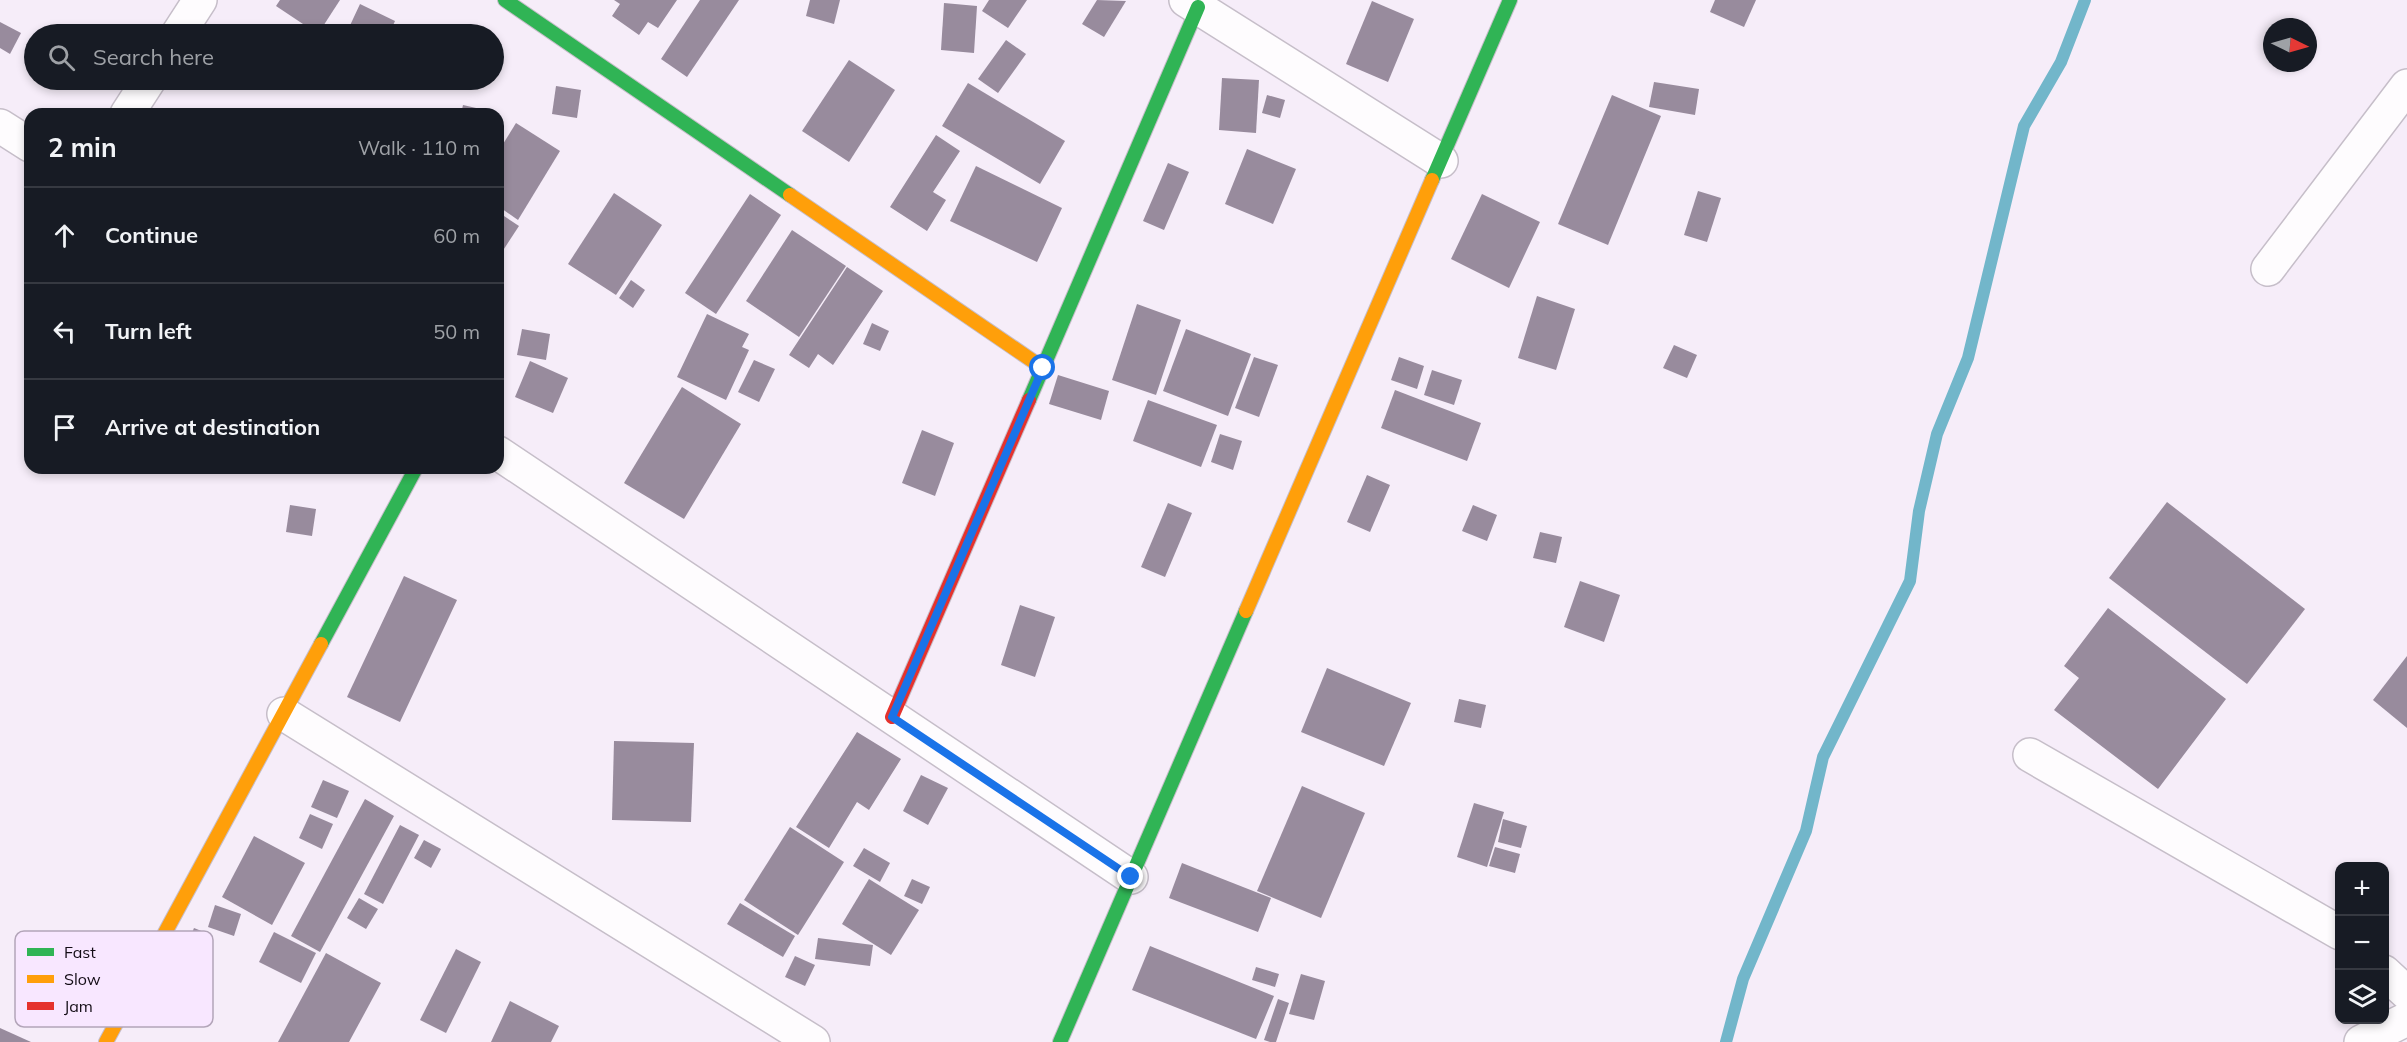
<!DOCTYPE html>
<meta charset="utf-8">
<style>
body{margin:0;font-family:Mulish,sans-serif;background:#20242c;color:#f1f3f6}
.controls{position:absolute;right:18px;bottom:18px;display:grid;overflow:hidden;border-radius:12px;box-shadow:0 3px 9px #0003}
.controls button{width:54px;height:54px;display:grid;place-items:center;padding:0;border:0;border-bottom:2px solid #363941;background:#171b24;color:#f1f3f6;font:30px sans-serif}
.compass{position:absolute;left:2263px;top:18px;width:54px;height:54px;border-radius:50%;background:#171b24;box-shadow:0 3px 9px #0003;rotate:95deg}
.stop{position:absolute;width:18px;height:18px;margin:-14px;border:4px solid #1a73e8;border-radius:50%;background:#fff}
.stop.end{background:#1a73e8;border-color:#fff;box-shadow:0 2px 6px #0008}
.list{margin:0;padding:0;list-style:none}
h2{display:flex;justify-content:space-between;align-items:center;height:78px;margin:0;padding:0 24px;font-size:26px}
h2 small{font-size:20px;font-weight:400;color:#9ea1a6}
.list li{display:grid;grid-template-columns:39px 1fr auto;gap:18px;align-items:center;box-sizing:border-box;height:96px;padding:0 24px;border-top:2px solid #363941}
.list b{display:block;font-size:22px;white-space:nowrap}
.list em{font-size:20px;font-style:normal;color:#9ea1a6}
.icon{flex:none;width:33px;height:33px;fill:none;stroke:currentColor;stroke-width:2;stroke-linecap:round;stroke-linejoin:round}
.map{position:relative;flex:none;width:2407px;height:1042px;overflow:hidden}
.search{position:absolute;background:#171b24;box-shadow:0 3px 9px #0003;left:24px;top:24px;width:480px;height:66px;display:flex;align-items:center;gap:15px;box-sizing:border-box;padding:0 21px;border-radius:33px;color:#9ea1a6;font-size:22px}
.panel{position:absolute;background:#171b24;box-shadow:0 3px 9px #0003;left:24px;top:108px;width:480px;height:366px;border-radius:18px}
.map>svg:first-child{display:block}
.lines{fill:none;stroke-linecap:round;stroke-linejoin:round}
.stream{stroke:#72b6ca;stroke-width:12}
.building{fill:#988b9d}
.street-casing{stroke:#c6bec9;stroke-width:36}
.fast-casing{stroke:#c6bec9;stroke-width:16}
.slow-casing{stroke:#c6bec9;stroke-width:16}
.jam-casing{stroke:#c6bec9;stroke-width:16}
.street{stroke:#fefcfe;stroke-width:33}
.fast{stroke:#30b455;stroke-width:14}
.slow{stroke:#ff9f0a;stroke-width:14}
.jam{stroke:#e5322d;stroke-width:14}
.route{stroke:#1a73e8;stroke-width:8}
.key{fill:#f8e7ff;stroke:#b3a5b9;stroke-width:1.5}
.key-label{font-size:16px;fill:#130c15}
</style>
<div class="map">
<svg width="2407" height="1042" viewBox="0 0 2407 1042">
<rect width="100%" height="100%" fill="#f6edf9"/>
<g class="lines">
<!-- stream -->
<polyline class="stream" points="1726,1042 1743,979 1806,831 1823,757 1910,581 1919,511 1937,434 1968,358 2024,126 2061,62 2085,0"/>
</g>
<!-- building -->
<g class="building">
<polygon points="280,0 340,0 318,34 276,6"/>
<polygon points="614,0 677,0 658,28 648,22 639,35 612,16 620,4"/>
<polygon points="700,0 739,0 687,77 661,59"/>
<polygon points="810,0 840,0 834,24 806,16"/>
<polygon points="989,0 1027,0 1008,28 982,11"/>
<polygon points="1097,0 1126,1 1104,37 1082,24"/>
<polygon points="1715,0 1756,0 1744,27 1710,12"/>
<polygon points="1372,1 1414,19 1388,82 1346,64"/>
<polygon points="944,3 977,6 974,53 941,50"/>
<polygon points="360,4 395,21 389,34 346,34"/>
<polygon points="0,22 21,33 10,54 0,48"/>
<polygon points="1006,40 1026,54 998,93 978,79"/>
<polygon points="849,60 895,90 849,162 802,131"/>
<polygon points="1222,78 1259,80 1256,133 1219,130"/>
<polygon points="1654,82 1699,89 1695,115 1649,107"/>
<polygon points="968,83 1065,141 1040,184 942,126"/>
<polygon points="556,86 581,90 577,118 552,114"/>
<polygon points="1267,95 1285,100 1280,118 1262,113"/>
<polygon points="1612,95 1661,116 1608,245 1558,224"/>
<polygon points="463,105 498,113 498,114 461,114"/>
<polygon points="516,123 560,151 518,220 498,206 498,152"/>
<polygon points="936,135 960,151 933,192 946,200 927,231 890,207"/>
<polygon points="1247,149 1296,169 1273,224 1225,204"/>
<polygon points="1168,163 1189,172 1164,230 1143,221"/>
<polygon points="976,166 1062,208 1037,262 950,221"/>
<polygon points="1698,191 1721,198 1707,242 1684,235"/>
<polygon points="614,193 662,225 616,295 568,264"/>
<polygon points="750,194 781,215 716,314 685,293"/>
<polygon points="1482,194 1540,222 1509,288 1451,259"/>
<polygon points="498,212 519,226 498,258"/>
<polygon points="792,230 846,266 799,337 746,301"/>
<polygon points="847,267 883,291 833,365 818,354 809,368 789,355"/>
<polygon points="631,280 645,290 633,308 619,298"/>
<polygon points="1537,296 1575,309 1556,370 1518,358"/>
<polygon points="1137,304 1181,320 1156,395 1112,380"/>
<polygon points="707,314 749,334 742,347 749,350 726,400 677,377"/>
<polygon points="872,323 889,331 880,351 863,344"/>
<polygon points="522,329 550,334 546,360 517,355"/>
<polygon points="1186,329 1251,354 1228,416 1163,391"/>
<polygon points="1674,345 1697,355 1687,378 1663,368"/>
<polygon points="1254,357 1278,365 1259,417 1235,408"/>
<polygon points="1399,357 1424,366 1417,389 1391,380"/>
<polygon points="754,360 775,369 759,402 738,392"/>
<polygon points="530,361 568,378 553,413 515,397"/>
<polygon points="1432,370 1462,380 1454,405 1424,395"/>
<polygon points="1058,375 1109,391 1101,420 1049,404"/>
<polygon points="682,387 741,424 684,519 624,483"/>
<polygon points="1395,390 1481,423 1467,461 1381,428"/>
<polygon points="1148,400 1217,425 1201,467 1133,441"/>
<polygon points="922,430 954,443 935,496 902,483"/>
<polygon points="1220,434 1242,441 1233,470 1211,462"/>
<polygon points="1367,475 1390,485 1370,532 1347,522"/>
<polygon points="2167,502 2305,609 2247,684 2109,578"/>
<polygon points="1168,503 1192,513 1165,577 1141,567"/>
<polygon points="290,505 316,509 312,536 286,532"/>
<polygon points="1473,505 1497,515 1487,541 1462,531"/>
<polygon points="1540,532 1562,537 1556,563 1533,558"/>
<polygon points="404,576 457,600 400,722 347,697"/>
<polygon points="1580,581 1620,595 1604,642 1564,627"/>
<polygon points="1020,605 1055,617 1035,677 1001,665"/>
<polygon points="2108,608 2226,699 2158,789 2054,710 2079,678 2064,666"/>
<polygon points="2407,656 2407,728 2373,700"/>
<polygon points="1327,668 1411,703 1384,766 1301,732"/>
<polygon points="1459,699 1486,705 1481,728 1454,722"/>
<polygon points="857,732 901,759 869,810 857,802 829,848 796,827"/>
<polygon points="614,741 694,743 691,822 612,820"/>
<polygon points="921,775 948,788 928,825 903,811"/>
<polygon points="323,780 349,791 337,818 311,807"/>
<polygon points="1302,786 1365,813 1321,918 1257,891"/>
<polygon points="365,799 394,816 320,952 291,936"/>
<polygon points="1474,803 1504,812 1487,867 1457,857"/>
<polygon points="310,814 333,824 322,849 299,838"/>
<polygon points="1503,819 1527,826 1521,848 1498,842"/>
<polygon points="400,825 419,835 383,904 364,894"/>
<polygon points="790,827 844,862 798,935 744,900"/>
<polygon points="254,836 305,863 272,925 222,897"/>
<polygon points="424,840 441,849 431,868 414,858"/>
<polygon points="1495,847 1520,854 1515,873 1489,866"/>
<polygon points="864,848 890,863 880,882 853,866"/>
<polygon points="1182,863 1271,898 1258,932 1169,898"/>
<polygon points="869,879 919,910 891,955 842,924"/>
<polygon points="912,879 930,887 922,904 904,896"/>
<polygon points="359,898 378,909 366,929 347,918"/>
<polygon points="740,903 795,936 783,957 727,924"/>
<polygon points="215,905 241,914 234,936 208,927"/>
<polygon points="194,928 209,934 200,957 185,950"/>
<polygon points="274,932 316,953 301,983 259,962"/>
<polygon points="818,938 873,945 870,966 815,959"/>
<polygon points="1150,946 1274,996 1256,1039 1132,990"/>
<polygon points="456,949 481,962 446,1033 420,1020"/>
<polygon points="326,953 381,983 349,1042 278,1042"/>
<polygon points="795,956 815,965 805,986 785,977"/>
<polygon points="1256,967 1279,974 1275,987 1252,980"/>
<polygon points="1301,974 1325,981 1314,1020 1289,1014"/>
<polygon points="1278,999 1289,1003 1276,1042 1270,1042 1264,1040"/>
<polygon points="510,1001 559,1026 551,1042 491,1042"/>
<polygon points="0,1028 31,1042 0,1042"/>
</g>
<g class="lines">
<defs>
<g id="street">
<polyline points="1186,0 1441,161"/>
<polyline points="178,34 200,0"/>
<polyline points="127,114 149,80"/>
<polyline points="0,126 30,145"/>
<polyline points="2268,269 2407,86"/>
<polyline points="498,453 1131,877"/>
<polyline points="284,714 813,1042"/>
<polyline points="2030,755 2340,933"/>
<polyline points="2384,972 2407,993"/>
<polyline points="2361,1042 2407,1019"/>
</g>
<g id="fast">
<polyline points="505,0 790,195"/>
<polyline points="1432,180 1510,0"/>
<polyline points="1029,400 1198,7"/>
<polyline points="321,644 416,468"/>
<polyline points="1060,1042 1246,611"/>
</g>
<g id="slow">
<polyline points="790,195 1043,368"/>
<polyline points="1246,611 1432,180"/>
<polyline points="106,1042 321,644"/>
</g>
<polyline id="jam" points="892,717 1029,400"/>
</defs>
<!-- street casing -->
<use href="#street" class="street-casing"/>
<!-- fast casing -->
<use href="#fast" class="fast-casing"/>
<!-- slow casing -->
<use href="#slow" class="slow-casing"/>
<!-- jam casing -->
<use href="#jam" class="jam-casing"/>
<!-- street -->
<use href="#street" class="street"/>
<!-- fast -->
<use href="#fast" class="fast"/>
<!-- slow -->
<use href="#slow" class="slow"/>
<!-- jam -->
<use href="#jam" class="jam"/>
</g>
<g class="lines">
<!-- route -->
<polyline class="route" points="1043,368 892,717 1131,877"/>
</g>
<!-- legend -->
<rect x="15" y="931" width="198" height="96" rx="9" class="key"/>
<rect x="27" y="948" width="27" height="8" fill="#30b455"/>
<rect x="27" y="975" width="27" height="8" fill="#ff9f0a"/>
<rect x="27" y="1002" width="27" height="8" fill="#e5322d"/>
<g class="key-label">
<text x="64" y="958">Fast</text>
<text x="64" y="985">Slow</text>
<text x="64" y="1012">Jam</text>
</g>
</svg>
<div class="controls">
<button>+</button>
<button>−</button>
<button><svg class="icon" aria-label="layers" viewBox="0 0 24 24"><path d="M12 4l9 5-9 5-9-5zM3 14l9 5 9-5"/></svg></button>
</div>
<svg class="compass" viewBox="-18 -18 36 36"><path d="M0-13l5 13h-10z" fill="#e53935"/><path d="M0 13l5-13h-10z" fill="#9ea1a6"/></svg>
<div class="stop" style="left:1043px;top:368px"></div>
<div class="stop end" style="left:1131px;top:877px"></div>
<div class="search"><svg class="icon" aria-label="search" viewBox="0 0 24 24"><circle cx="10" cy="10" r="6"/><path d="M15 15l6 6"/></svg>Search here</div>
<section class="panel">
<h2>2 min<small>Walk · 110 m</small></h2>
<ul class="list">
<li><svg class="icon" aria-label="ahead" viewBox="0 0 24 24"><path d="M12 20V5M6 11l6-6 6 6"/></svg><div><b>Continue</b></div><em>60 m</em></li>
<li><svg class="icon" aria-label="left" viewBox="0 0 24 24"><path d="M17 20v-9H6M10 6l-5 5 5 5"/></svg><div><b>Turn left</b></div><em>50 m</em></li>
<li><svg class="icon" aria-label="arrive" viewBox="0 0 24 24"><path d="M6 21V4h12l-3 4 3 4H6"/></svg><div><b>Arrive at destination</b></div></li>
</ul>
</section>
</div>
